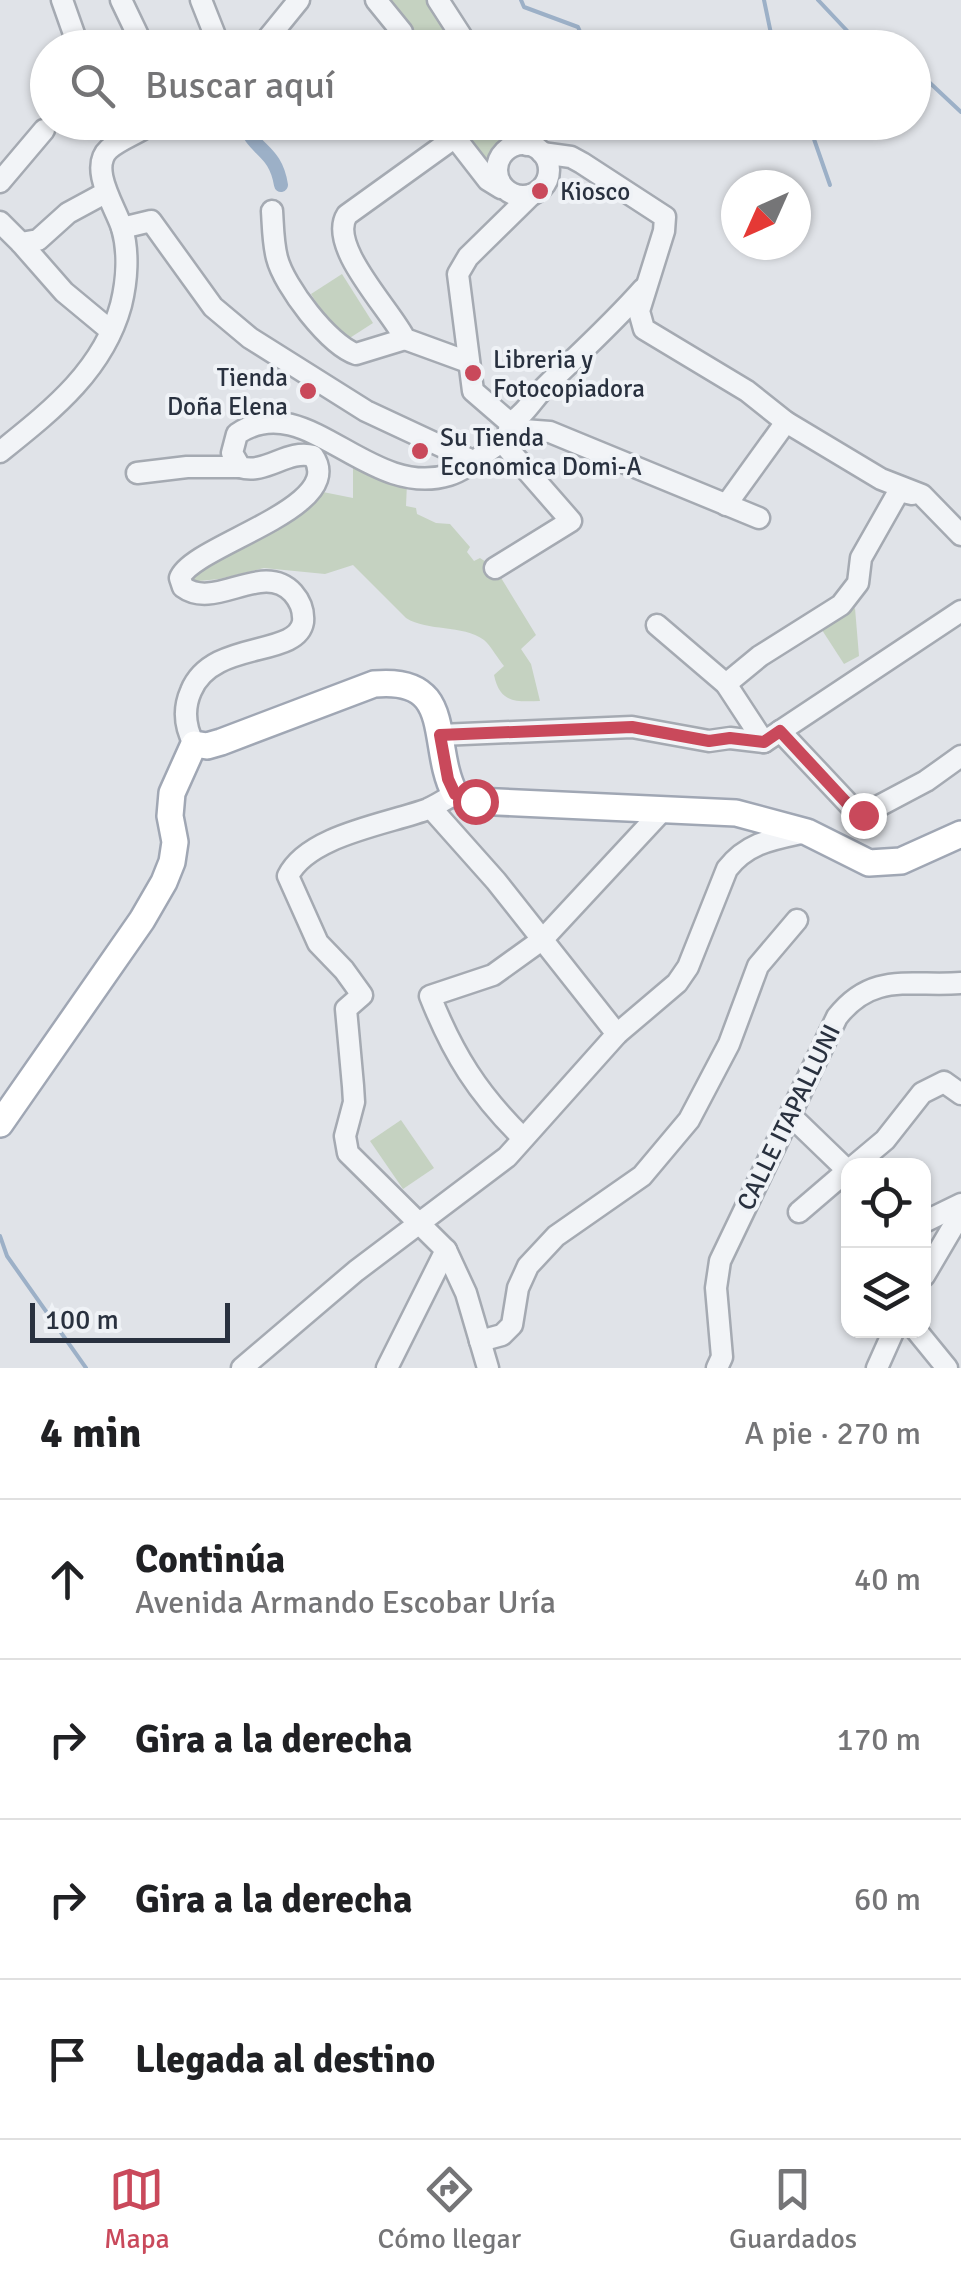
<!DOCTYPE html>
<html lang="es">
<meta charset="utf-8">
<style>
body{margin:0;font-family:Signika,sans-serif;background:#f2f2f2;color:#202124}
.controls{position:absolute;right:30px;bottom:30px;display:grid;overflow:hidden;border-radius:20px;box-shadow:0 2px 8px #0004}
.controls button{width:90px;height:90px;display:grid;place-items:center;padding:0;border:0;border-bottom:2px solid #e0e0e0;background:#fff;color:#202124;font:50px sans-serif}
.compass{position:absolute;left:721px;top:170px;width:90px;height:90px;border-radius:50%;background:#fff;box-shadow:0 2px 8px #0004;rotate:225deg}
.scale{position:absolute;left:30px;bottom:25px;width:200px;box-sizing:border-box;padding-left:10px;border:5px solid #29313f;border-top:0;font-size:28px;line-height:35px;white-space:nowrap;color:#29313f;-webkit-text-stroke:8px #eff2f6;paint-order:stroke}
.stop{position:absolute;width:30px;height:30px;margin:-22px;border:8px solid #c9495b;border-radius:50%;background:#fff}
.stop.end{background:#c9495b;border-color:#fff;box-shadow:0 2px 10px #0008}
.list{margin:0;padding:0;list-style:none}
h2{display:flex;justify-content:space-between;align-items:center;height:130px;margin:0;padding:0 40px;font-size:42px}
h2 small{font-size:32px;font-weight:400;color:#757577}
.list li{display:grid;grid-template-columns:65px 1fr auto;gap:30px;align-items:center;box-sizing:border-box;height:160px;padding:0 40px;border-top:2px solid #e0e0e0}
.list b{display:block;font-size:38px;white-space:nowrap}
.list p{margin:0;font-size:32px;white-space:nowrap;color:#757577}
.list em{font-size:32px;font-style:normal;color:#757577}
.icon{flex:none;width:55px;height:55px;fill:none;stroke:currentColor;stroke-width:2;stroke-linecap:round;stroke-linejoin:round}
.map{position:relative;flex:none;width:961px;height:1368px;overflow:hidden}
.search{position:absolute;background:#fff;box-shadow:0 2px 8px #0004;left:30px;right:30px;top:30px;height:110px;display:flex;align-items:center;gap:25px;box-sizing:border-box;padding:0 35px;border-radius:55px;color:#757577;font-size:38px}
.sheet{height:770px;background:#fff}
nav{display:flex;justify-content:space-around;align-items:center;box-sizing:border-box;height:140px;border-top:2px solid #e0e0e0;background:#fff;font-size:28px;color:#757577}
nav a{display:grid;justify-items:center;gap:5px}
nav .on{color:#c9495b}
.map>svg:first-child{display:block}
.green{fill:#c5d2c1}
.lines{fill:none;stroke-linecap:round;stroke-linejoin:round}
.stream{stroke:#9cb0c7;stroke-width:4}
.canal{stroke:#9cb0c7;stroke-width:14}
.minor-casing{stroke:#a5aab2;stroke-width:25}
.major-casing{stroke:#a0a7b4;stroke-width:30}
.minor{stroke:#f2f4f7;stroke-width:20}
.major{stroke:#fff;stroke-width:25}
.route{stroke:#c9495b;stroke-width:12}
.poi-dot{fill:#c9495b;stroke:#eff2f6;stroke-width:4}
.labels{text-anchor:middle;stroke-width:8;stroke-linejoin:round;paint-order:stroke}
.poi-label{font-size:25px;fill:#29313f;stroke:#eff2f6;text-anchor:start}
.street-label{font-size:25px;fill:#29313f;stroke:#eff2f6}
</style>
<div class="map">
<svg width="961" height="1368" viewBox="0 0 961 1368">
<rect width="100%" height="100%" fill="#e0e3e8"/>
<!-- green -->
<g class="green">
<polygon points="388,0 426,0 459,47 412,47 418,38"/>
<polygon points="457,123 504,123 504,135 488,164"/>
<polygon points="342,274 373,323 342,343 311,294"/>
<path d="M353 461 407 483 406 506 416 508 417 514 436 523 450 524 470 547 467 552 474 561 480 558 495 568 536 635 521 649 531 664 540 701C515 702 500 703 494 675L504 666C498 659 491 646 484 640 462 624 428 632 406 618L353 565 325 574 264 568 219 579 189 582V571L289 516 323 492 353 498Z"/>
<polygon points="855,608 859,656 844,664 822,630"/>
<polygon points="401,1120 434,1168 403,1189 370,1141"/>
</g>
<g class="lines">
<!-- stream -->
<g class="stream">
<polyline points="521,0 524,7 578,27 587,48"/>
<polyline points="764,0 774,48"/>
<polyline points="818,0 852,36 874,48"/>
<polyline points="914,68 961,112"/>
<polyline points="808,122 830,185"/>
<polyline points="0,1236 7,1256 86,1368"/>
</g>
<!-- canal -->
<path class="canal" d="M244 122C253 152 275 148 281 185"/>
<defs>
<g id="minor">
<polyline points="62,0 79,48"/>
<polyline points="121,0 144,48"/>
<polyline points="201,0 220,48"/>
<polyline points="376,0 402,32 404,48"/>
<polyline points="438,0 469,48"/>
<polyline points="260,48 299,0"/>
<polyline points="443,122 488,180 501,188"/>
<polyline points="515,122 527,145"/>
<polyline points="304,123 305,122"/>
<path d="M454 138 347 215C327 246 391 310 405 339L468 362"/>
<circle cx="523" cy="170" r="26"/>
<polyline points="542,153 571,157 582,163 665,217 664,231 639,311 644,329 747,391 786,422 881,479 922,495 961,535"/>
<polyline points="0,182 44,130"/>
<path d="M272 211C273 226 273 243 277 258 284 286 329 345 356 354L405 339"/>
<polyline points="0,222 21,243 38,240 68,213 105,193"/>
<polyline points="122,228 151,221 213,307 250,338 366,411 473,461"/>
<polyline points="21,243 64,292 111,331"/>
<path d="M510 423C528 412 533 398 548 384 580 353 613 323 643 289"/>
<polyline points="510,429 550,432 759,518"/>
<path d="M0 452C51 411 103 371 121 305 127 281 129 252 122 228 116 208 88 168 109 149 118 141 133 135 143 129L138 122"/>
<polyline points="137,473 187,467 240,467"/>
<polyline points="726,505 786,422"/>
<polyline points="495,568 571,521 502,442"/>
<polyline points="657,625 726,684 764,742"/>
<polyline points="726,684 760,656 841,605 858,583 861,558 899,491 912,494"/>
<polyline points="780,731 860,816 926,781 961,756"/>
<polyline points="440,735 632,727 709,741 730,738 764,742 961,611"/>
<path d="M194 744C185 727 183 709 191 691 212 639 297 658 303 622 304 611 300 601 293 593 263 560 215 611 183 587L180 578C192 545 349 508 313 456 287 449 266 475 240 467L232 453 237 434C306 387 368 500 449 475 468 469 485 452 502 442L508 436 510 423 473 391 458 274 468 257 531 195"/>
<path d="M455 794C446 799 437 805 428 809 388 824 308 835 288 876L318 943 344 970 362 995 346 1009 353 1086 354 1102 345 1136 348 1153 446 1250 466 1293 488 1368"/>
<polyline points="431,808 496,881 617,1034"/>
<polyline points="791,1116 848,1171"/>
<path d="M523 1138C478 1094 453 1054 430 996L493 975 543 939 662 811"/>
<polyline points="854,1166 885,1140 922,1093 944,1082 961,1094"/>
<polyline points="799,1212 848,1170"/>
<polyline points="924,1222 961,1204"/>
<polyline points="924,1276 961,1213"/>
<polyline points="916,1330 947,1368"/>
<polyline points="480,1341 502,1335 512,1325 518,1288 528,1266 556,1236 642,1176 689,1120 729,1044 758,966 797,920"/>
<path d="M242 1368 356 1271 507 1157 617 1034 677 983 688 967 727 869C748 842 774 839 806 832"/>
<polyline points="387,1368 446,1250"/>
<path d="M717 1368 722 1357 716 1288 720 1261 837 1017C873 971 911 987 961 983"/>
<polyline points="877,1368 894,1330"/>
</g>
<path id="major" d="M0 1124 142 920 164 882 172 862 175 842 170 816 172 793 194 744 207 746 221 742 374 684C457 676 429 745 455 794L475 801 736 813 807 832 869 863 901 861 961 834"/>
</defs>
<!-- minor casing -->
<use href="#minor" class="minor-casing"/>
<!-- major casing -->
<use href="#major" class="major-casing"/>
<!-- minor -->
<use href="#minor" class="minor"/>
<!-- major -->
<use href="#major" class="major"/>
</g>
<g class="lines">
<!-- route -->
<polyline class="route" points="475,801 455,794 448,779 440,735 632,727 709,741 730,738 764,742 780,731 857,814 863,815"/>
</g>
<!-- markers -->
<g class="poi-dot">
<circle cx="540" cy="191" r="10"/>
<circle cx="473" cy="373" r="10"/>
<circle cx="308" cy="391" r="10"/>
<circle cx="420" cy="451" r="10"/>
</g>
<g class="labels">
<!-- poi labels -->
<g class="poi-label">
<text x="560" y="200">Kiosco</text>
<text x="493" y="368">Libreria y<tspan x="493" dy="29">Fotocopiadora</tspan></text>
<text x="288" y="386" text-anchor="end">Tienda<tspan x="288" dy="29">Doña Elena</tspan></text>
<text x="440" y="446">Su Tienda<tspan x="440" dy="29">Economica Domi-A</tspan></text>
</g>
<!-- street labels -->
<g class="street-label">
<text transform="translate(788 1117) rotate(-64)" y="9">CALLE ITAPALLUNI</text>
</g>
</g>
</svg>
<div class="controls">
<button><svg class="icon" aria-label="locate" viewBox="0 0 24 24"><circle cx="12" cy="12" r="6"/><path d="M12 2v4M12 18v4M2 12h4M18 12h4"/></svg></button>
<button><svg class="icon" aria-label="layers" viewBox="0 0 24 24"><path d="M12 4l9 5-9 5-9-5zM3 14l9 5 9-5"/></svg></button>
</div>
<svg class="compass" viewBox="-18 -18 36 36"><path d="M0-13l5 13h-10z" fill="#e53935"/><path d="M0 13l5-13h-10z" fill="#757577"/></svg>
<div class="scale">100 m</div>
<div class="stop" style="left:475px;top:801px"></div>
<div class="stop end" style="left:863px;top:815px"></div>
<div class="search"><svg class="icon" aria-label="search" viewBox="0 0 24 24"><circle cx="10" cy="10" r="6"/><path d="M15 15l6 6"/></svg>Buscar aquí</div>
</div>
<section class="sheet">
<h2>4 min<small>A pie · 270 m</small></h2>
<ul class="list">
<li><svg class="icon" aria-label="ahead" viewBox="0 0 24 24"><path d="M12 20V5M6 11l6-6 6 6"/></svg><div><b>Continúa</b><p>Avenida Armando Escobar Uría</p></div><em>40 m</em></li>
<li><svg class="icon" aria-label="right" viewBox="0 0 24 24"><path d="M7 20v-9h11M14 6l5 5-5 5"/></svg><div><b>Gira a la derecha</b></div><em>170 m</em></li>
<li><svg class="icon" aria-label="right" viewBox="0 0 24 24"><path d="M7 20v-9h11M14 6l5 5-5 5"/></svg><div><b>Gira a la derecha</b></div><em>60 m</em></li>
<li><svg class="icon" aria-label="arrive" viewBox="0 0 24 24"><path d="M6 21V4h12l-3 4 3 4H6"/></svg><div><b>Llegada al destino</b></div></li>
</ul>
</section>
<nav>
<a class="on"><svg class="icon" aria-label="map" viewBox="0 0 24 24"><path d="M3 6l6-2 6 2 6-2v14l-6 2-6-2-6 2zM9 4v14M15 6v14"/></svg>Mapa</a>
<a><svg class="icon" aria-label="directions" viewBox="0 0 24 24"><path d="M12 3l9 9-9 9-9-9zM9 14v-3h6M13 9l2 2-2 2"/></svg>Cómo llegar</a>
<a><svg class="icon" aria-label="saved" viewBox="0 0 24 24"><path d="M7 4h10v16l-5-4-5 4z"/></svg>Guardados</a>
</nav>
